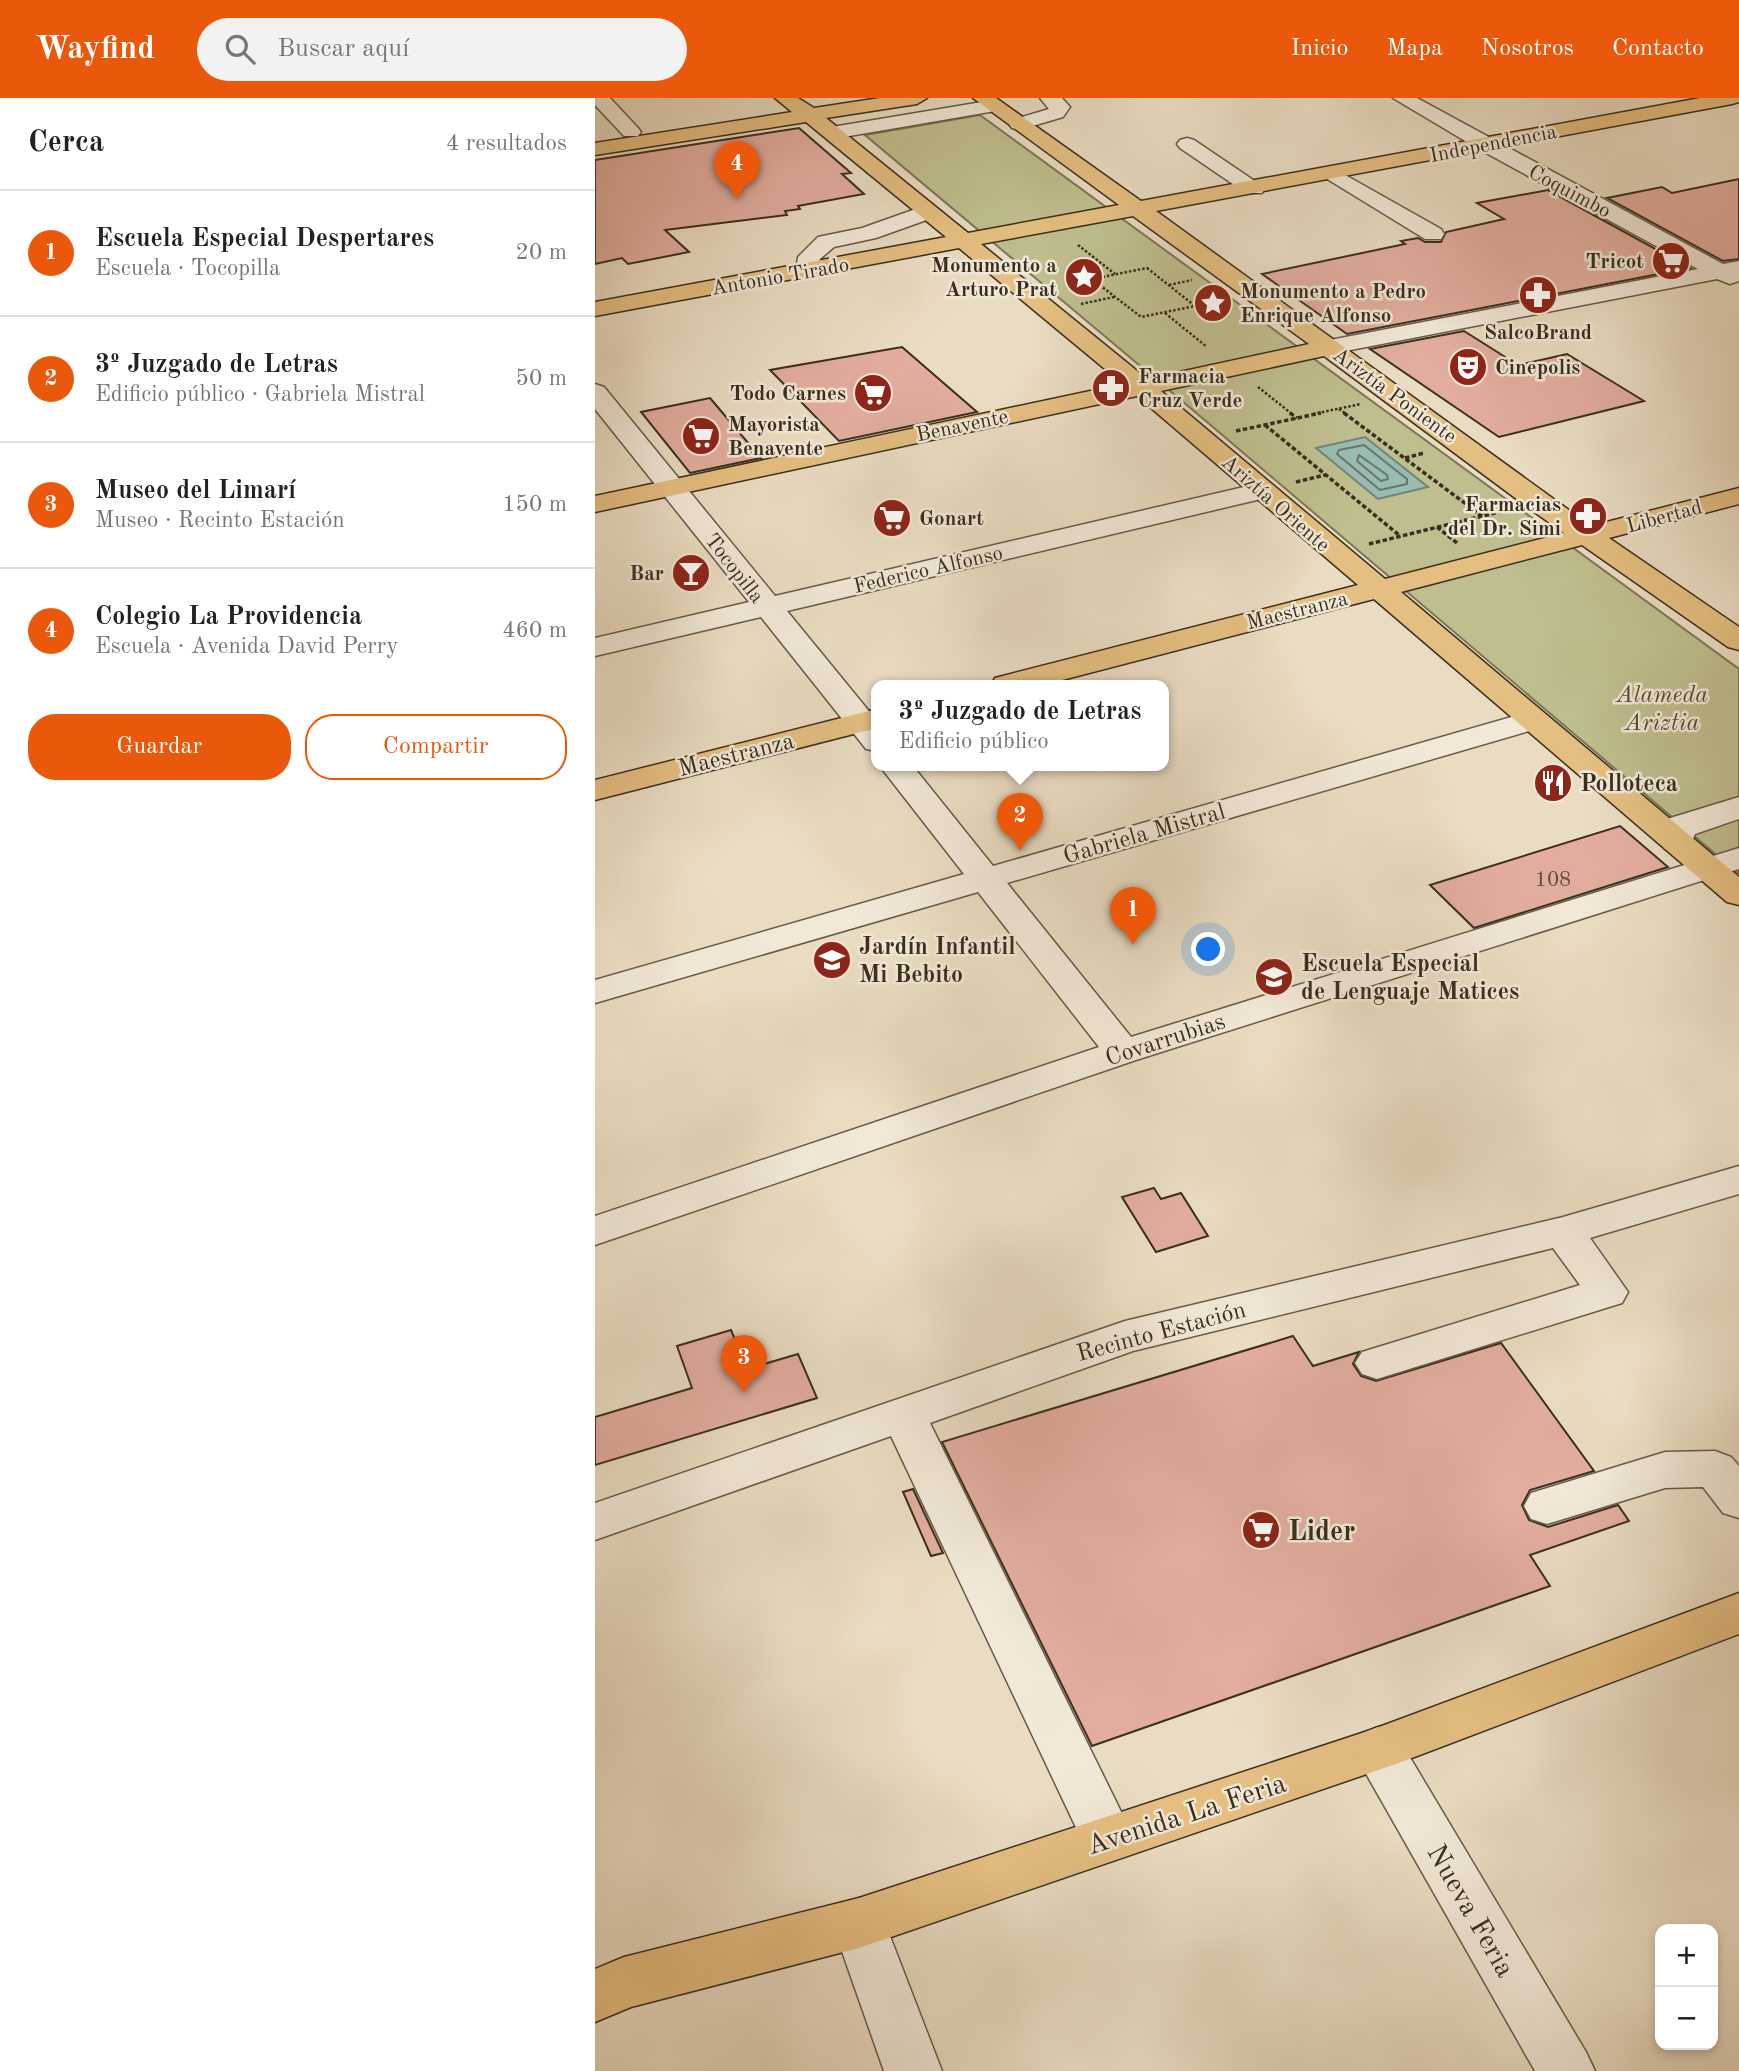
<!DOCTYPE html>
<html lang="es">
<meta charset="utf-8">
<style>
body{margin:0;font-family:"Old Standard TT",serif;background:#f2f2f2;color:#222}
.controls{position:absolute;right:21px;bottom:21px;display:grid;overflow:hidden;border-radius:14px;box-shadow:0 4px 10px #0003}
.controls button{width:63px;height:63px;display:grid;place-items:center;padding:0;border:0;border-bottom:2px solid #e0e0e0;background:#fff;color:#222;font:35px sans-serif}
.you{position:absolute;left:614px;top:852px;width:24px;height:24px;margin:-18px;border:5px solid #fff;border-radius:50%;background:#1a73e8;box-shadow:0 0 0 10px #1a73e833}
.badge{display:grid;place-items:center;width:46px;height:46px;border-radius:50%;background:#ea580c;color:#fff;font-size:23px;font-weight:700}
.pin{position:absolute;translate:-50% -58px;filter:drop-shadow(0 2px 4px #0008)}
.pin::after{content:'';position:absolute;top:37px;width:24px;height:21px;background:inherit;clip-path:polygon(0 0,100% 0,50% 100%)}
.popup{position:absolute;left:276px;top:582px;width:298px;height:91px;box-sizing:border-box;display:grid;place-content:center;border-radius:14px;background:#fff;filter:drop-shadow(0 2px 5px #0005);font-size:23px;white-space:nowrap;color:#767676}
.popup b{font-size:26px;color:#222}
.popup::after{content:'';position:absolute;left:50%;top:100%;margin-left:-14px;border:14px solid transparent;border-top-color:#fff}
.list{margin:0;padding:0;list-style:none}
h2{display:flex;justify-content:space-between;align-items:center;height:91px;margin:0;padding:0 28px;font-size:30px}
h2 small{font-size:23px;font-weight:400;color:#767676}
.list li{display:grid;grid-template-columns:46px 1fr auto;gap:21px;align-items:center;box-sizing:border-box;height:126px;padding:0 28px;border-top:2px solid #e0e0e0}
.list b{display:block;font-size:26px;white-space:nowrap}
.list p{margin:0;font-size:23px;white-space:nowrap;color:#767676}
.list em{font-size:23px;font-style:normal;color:#767676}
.actions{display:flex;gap:14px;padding:21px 28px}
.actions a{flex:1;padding:16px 0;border:2px solid #ea580c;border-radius:28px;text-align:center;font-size:24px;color:#ea580c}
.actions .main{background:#ea580c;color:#fff}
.icon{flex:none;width:38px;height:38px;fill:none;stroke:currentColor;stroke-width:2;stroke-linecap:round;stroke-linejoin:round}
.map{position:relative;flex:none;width:1144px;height:1973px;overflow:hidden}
header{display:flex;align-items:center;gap:42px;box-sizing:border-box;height:98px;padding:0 35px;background:#ea580c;color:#fff}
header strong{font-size:33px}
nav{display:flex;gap:38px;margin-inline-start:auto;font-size:24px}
.search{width:490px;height:63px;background:#f2f2f2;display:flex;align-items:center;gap:18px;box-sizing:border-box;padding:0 24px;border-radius:38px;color:#767676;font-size:26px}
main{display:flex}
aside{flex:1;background:#fff}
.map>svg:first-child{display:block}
.green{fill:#bfbe8e;stroke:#7c7656;stroke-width:2}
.water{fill:#98bcb1;stroke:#728376;stroke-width:2}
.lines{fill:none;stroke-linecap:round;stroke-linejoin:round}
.shore{stroke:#697568;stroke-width:2}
.building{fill:#e2ad9f;stroke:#3a2e1e;stroke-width:2}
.minor-casing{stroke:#665a47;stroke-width:3}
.major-casing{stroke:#3a2e1e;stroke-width:3}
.path-far1{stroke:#3a2e1e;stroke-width:2.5;stroke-dasharray:2.5 2;stroke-linecap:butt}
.path{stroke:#3a2e1e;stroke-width:3.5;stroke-dasharray:4.5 2.5;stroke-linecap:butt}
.minor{fill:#f1e8d7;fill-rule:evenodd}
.major{fill:#e5be81;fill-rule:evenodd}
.labels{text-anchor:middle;stroke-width:5;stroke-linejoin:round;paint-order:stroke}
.far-street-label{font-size:21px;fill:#3a2e1e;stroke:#f1e8d7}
.far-poi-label{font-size:21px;font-weight:bold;fill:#3a2e1e;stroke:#f1e8d7;text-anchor:end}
.number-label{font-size:21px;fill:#644e3e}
.park-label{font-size:24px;font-style:italic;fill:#554b34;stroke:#f1e8d7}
.street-label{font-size:24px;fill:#3a2e1e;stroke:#f1e8d7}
.poi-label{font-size:24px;font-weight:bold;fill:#3a2e1e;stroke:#f1e8d7;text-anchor:start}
.near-poi-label{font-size:28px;font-weight:bold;fill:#3a2e1e;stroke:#f1e8d7;text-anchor:start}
.near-street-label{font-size:28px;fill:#3a2e1e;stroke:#f1e8d7}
</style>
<header>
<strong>Wayfind</strong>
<div class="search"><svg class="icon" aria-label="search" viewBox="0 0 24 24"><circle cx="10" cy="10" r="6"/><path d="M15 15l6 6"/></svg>Buscar aquí</div>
<nav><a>Inicio</a><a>Mapa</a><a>Nosotros</a><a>Contacto</a></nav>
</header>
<main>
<aside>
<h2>Cerca<small>4 resultados</small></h2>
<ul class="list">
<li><span class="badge">1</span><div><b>Escuela Especial Despertares</b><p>Escuela · Tocopilla</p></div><em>20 m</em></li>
<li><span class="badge">2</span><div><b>3º Juzgado de Letras</b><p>Edificio público · Gabriela Mistral</p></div><em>50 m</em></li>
<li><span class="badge">3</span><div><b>Museo del Limarí</b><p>Museo · Recinto Estación</p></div><em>150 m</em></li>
<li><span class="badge">4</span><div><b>Colegio La Providencia</b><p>Escuela · Avenida David Perry</p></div><em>460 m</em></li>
</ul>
<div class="actions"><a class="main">Guardar</a><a>Compartir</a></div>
</aside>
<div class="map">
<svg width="1144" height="1973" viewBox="0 0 1144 1973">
<rect width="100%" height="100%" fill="#eadcc2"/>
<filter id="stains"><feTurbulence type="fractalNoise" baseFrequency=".00286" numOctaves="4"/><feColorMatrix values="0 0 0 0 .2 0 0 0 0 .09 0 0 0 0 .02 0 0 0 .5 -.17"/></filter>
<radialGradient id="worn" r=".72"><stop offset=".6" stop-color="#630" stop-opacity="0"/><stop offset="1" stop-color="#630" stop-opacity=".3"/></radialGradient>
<!-- green -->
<polygon class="green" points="385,17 1144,571 1144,776 612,324 270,37"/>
<!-- water -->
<polygon class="water" points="770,339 833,389 783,401 721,350"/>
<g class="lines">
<!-- shore -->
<g class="shore">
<polygon points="769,347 812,381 812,386 785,392 742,356 744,352"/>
<polygon points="764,357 792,377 793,381 786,383 762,363"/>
</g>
</g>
<!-- building -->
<g class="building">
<polygon points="204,30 256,75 247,76 269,96 203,108 205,111 190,113 192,117 70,132 94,154 33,166 27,160 0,166 0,62"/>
<polygon points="1144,81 1144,161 1128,163 1012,100 1067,89 1077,95"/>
<polygon points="953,92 1095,170 752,236 667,176 810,146 806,143 823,140 830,144 846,144 851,134 909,121 882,105"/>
<polygon points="869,233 923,267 972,256 1049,303 904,339 775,251"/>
<polygon points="307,249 382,314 244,343 175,272"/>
<polygon points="115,300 166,360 95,375 46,314"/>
<polygon points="1025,728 1073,769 879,830 835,787"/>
<polygon points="559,1090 566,1101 586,1095 613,1138 561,1154 527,1099"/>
<polygon points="136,1232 152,1271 203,1256 222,1300 0,1367 0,1319 97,1290 82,1248"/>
<polygon points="698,1238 718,1268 764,1254 758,1266 766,1278 781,1283 906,1245 999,1373 935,1392 927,1407 934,1422 953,1429 1023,1407 1034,1423 935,1457 955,1488 497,1648 347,1344"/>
<polygon points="318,1391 348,1455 336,1458 308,1394"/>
</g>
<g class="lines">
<defs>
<g id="minor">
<polygon points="0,0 15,0 43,30 46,34 43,38 29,38 0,7"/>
<polygon points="445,0 467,0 475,9 468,19 424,32 417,30 414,26 417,22 454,11"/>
<polygon points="798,0 822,0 1128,166 1144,163 1144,183 1135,186 1122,181 735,256 726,254 723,249 726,244 735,242 1103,171 882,50"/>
<polygon points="399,2 406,4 409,8 406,12 237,41 230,39 227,35 230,31 237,29"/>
<polygon points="592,40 599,42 670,90 667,95 651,95 585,50 582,46 585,42"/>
<polygon points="736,69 846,131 849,136 846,141 830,141 729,79 725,75 729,71"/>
<polygon points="332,107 340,109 343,114 340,119 281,140 239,149 225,161 220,178 204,178 201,173 203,159 223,139 267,130"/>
<polygon points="0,286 9,289 180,498 666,385 676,387 680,393 676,399 666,401 192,513 282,623 282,653 271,651 166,519 0,558 0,540 154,504 0,311"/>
<polygon points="937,613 948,615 953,622 948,629 412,785 536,939 1144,750 1144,771 541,962 0,1147 0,1118 504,949 383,794 0,905 0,882 369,776 284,667 317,667 398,768"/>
<polygon points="1144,699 1144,721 1100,736 1094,751 1082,754 1070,751 1065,744 1067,728 1072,721"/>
<polygon points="1144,1068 1144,1096 995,1140 1033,1194 1027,1205 782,1281 767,1276 760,1265 767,1254 985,1187 958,1150 538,1253 335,1325 539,1740 532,1757 513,1763 494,1757 296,1338 0,1442 0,1405 530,1223 968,1119"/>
<polygon points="1120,1353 1136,1359 1144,1368 1144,1420 1128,1415 1108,1389 1070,1390 952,1426 936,1421 929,1408 936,1395 1070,1354"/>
<polygon points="783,1629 801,1636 991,1954 1000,1973 940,1973 757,1651 765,1636"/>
<polygon points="264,1800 283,1807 347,1973 289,1973 237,1825 245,1807"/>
</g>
<g id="major">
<path d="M180 0H203L219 10 285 0H332L322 6 231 20 373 135 524 107 378 0H401L546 103 1105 0H1144V4L1137 6 561 113 996 428 1144 390V406L1014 440 1144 529V552L1133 549 987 447 806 494 1144 779V807L1132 804 779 501 448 587H396L400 580 763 487 542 298 0 414V398L528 286 364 150 0 218V204L351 139 211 24 0 57V45L197 14ZM538 118 714 246 552 281 386 146ZM729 258 935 411 969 435 790 481 566 293Z"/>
<polygon points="282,611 282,630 0,702 0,682"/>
<polygon points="1144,1495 1144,1536 801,1666 264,1850 36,1909 0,1924 0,1871 29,1859 264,1800 776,1632"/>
</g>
</defs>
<!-- minor casing -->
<use href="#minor" class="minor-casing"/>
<!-- major casing -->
<use href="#major" class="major-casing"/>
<!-- path-far1 -->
<g class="path-far1">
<polyline points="483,147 520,176"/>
<polygon points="552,170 600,208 546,219 497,181"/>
<polyline points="574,187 597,182"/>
<polyline points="486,206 519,199"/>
<polyline points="570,215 612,249"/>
<polyline points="663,289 697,316"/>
<polyline points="744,311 751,316"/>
<polyline points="718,316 766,306"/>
</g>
<!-- path -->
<g class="path">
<polyline points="695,315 702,320"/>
<polyline points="749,315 887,418"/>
<polyline points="670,327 804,437"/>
<polyline points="641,333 726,315"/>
<polyline points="810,360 829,355"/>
<polyline points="701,384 730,377"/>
<polyline points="842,429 862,445"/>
<polyline points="774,446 908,413"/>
</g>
<!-- minor -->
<use href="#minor" class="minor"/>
<!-- major -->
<use href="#major" class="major"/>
</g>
<!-- icons -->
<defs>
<symbol id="supermarket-disc" viewBox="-11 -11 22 22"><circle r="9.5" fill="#8f2418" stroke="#f1e8d7"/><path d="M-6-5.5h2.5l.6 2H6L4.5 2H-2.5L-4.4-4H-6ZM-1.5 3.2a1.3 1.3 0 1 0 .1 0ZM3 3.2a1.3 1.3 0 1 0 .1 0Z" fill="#fff"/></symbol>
<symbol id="sight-disc" viewBox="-11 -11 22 22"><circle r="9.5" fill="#8f2418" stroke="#f1e8d7"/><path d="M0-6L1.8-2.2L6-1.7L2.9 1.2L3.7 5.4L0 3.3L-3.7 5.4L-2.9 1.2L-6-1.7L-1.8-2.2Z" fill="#fff"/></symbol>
<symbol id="pharmacy-disc" viewBox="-11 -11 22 22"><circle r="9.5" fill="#8f2418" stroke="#f1e8d7"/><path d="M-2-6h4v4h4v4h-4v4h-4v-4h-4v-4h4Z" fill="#fff"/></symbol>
<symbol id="theatre-disc" viewBox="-11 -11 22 22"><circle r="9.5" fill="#8f2418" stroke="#f1e8d7"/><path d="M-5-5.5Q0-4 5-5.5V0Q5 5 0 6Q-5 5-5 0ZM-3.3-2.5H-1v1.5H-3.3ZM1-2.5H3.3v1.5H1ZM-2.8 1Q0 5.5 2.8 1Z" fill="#fff"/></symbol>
<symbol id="bar-disc" viewBox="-11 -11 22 22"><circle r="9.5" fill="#8f2418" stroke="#f1e8d7"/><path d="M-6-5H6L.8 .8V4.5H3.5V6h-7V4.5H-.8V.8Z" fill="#fff"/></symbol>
<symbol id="restaurant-disc" viewBox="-11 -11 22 22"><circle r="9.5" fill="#8f2418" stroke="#f1e8d7"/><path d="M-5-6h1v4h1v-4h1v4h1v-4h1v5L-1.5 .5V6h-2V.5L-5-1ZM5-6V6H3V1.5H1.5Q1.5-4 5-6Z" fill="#fff"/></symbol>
<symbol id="school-disc" viewBox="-11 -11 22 22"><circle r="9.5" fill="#8f2418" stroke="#f1e8d7"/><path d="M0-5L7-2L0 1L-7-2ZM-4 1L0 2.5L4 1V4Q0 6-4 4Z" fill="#fff"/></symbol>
</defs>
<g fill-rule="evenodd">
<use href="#supermarket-disc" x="1054" y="141" width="44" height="44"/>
<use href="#sight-disc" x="467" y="157" width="44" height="44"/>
<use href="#pharmacy-disc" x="921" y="175" width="44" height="44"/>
<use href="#sight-disc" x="596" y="183" width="44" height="44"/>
<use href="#theatre-disc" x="851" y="247" width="44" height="44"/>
<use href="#pharmacy-disc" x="494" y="268" width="44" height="44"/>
<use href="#supermarket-disc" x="256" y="273" width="44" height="44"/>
<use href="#supermarket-disc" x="84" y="316" width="44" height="44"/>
<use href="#pharmacy-disc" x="971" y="396" width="44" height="44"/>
<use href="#supermarket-disc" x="275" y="398" width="44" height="44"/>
<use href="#bar-disc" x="74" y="453" width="44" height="44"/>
<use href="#restaurant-disc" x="936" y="663" width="44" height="44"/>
<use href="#school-disc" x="215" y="840" width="44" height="44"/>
<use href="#school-disc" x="657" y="857" width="44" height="44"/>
<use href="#supermarket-disc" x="644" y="1410" width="44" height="44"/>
</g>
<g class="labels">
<!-- far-street labels -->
<g class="far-street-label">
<text transform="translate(898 45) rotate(-11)" y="7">Independencia</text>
<text transform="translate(975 93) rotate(28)" y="7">Coquimbo</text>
<text transform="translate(185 178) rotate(-10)" y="7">Antonio Tirado</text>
<text transform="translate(800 297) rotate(36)" y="7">Ariztía Poniente</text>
<text transform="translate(367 327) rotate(-12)" y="7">Benavente</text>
<text transform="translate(681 405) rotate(41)" y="7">Ariztía Oriente</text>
<text transform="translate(1069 418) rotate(-15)" y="7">Libertad</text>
<text transform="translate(140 470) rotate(52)" y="7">Tocopilla</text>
<text transform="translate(333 471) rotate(-13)" y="7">Federico Alfonso</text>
<text transform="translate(702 512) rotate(-14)" y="7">Maestranza</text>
</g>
<!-- far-poi labels -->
<g class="far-poi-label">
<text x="1049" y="170">Tricot</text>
<text x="462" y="174">Monumento a<tspan x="462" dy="24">Arturo Prat</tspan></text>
<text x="645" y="200" text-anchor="start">Monumento a Pedro<tspan x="645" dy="24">Enrique Alfonso</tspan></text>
<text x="943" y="241" text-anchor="middle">SalcoBrand</text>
<text x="900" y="276" text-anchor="start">Cinepolis</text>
<text x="543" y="285" text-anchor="start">Farmacia<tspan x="543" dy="24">Cruz Verde</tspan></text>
<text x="251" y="302">Todo Carnes</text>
<text x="133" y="333" text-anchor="start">Mayorista<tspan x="133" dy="24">Benavente</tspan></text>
<text x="966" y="413">Farmacias<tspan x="966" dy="24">del Dr. Simi</tspan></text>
<text x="324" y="427" text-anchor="start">Gonart</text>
<text x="69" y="482">Bar</text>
</g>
<!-- number labels -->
<g class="number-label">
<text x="958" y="788">108</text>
</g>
<!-- park labels -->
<g class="park-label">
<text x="1067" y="604">Alameda<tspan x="1067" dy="28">Ariztia</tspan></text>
</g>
<!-- street labels -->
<g class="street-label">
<text transform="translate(141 656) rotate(-14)" y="8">Maestranza</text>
<text transform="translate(549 735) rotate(-16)" y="8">Gabriela Mistral</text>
<text transform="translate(570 941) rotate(-18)" y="8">Covarrubias</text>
<text transform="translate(566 1233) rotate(-15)" y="8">Recinto Estación</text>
</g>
<!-- poi labels -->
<g class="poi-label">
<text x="985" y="693">Polloteca</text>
<text x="264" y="856">Jardín Infantil<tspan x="264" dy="28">Mi Bebito</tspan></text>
<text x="706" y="873">Escuela Especial<tspan x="706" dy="28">de Lenguaje Matices</tspan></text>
</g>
<!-- near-poi labels -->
<g class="near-poi-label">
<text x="693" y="1442">Lider</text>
</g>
<!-- near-street labels -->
<g class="near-street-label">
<text transform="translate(591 1715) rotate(-18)" y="10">Avenida La Feria</text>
<text transform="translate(877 1812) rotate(60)" y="10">Nueva Feria</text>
</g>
</g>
<rect width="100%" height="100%" filter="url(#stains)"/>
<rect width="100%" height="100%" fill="url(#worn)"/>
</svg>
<div class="controls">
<button>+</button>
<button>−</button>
</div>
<div class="you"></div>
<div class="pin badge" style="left:538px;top:847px">1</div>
<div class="pin badge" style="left:425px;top:753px">2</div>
<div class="popup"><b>3º Juzgado de Letras</b>Edificio público</div>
<div class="pin badge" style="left:149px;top:1295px">3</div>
<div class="pin badge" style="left:142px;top:101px">4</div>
</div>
</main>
